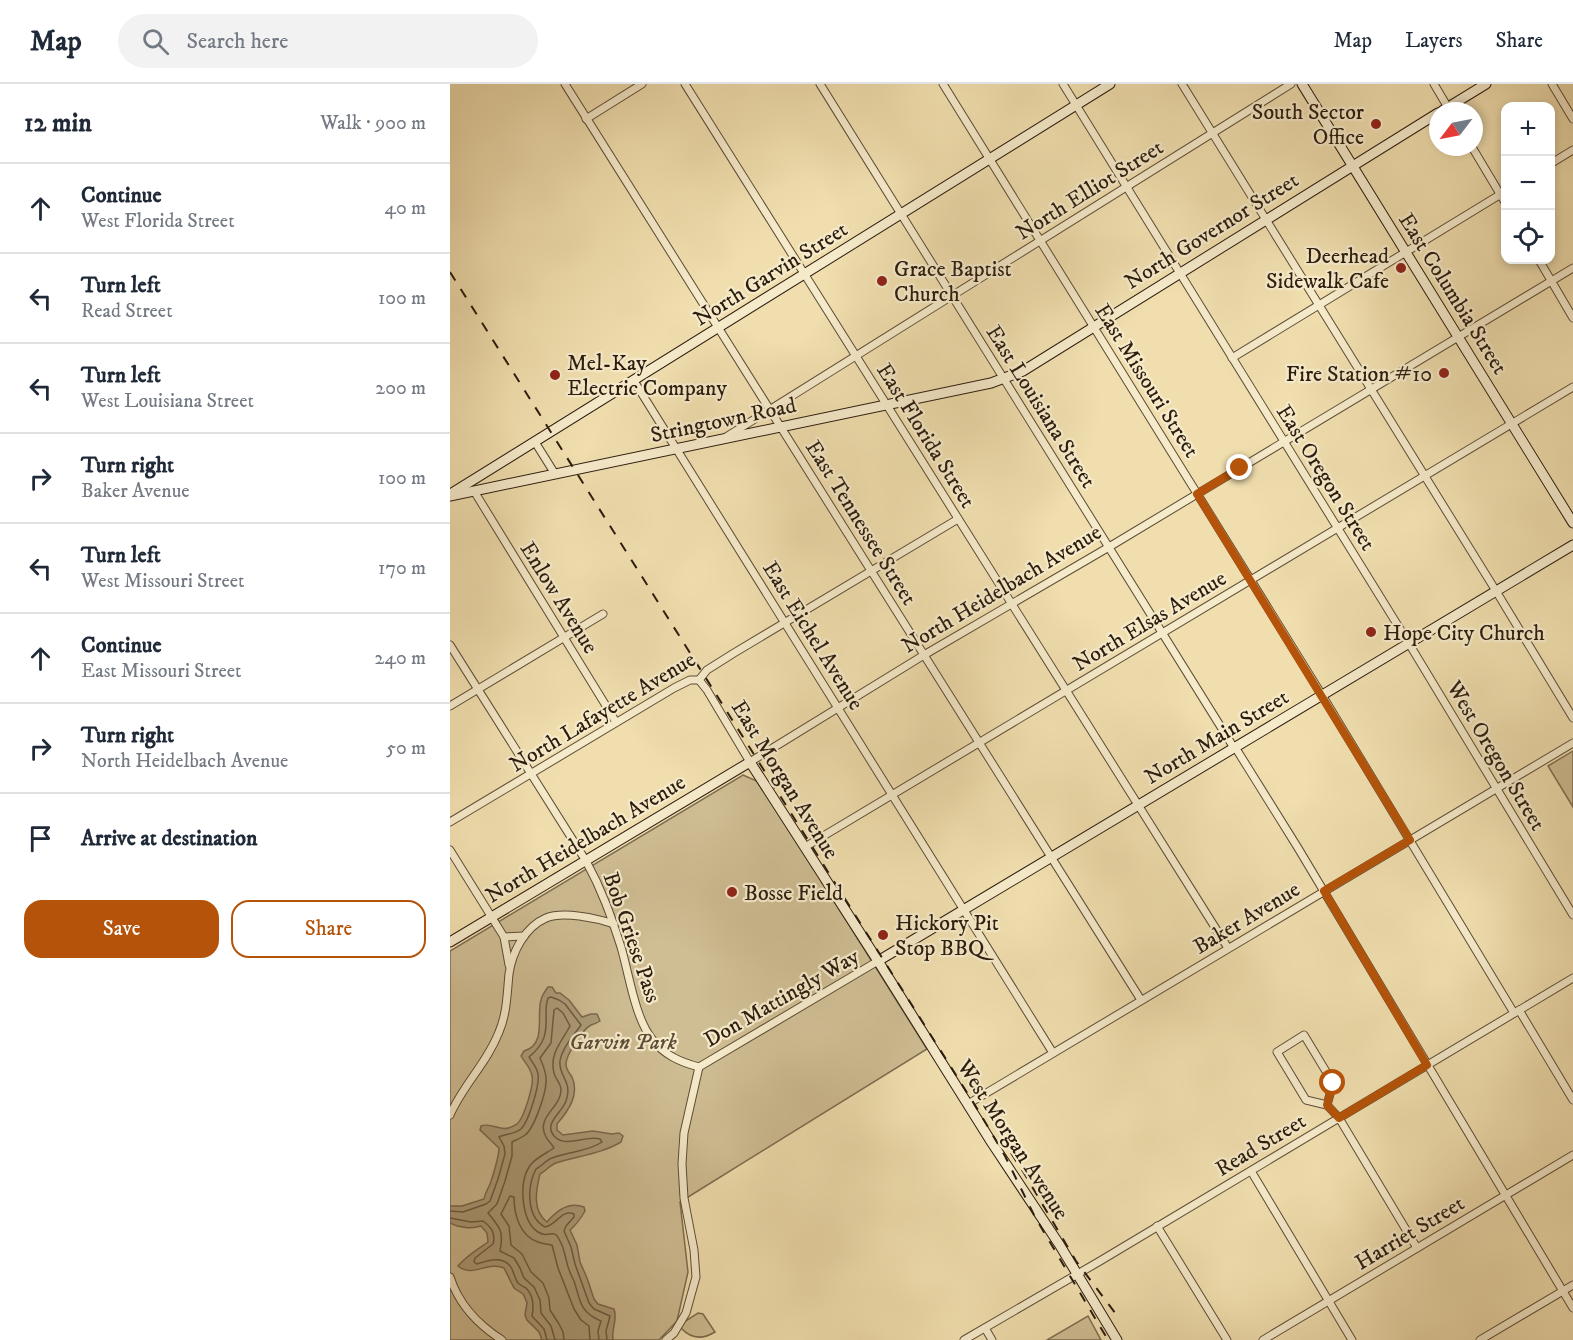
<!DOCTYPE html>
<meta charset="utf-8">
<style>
body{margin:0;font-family:"IM FELL DW Pica",serif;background:#f2f2f3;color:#1f2937}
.controls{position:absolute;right:18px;top:18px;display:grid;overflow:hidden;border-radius:12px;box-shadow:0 3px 9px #0003}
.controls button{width:54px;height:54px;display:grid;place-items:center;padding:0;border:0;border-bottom:2px solid #e0e1e3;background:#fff;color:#1f2937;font:30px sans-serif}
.compass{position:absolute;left:979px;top:18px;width:54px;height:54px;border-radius:50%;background:#fff;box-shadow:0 3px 9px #0003;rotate:238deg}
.stop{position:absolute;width:18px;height:18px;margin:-14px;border:4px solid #b45309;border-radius:50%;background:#fff}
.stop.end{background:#b45309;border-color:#fff;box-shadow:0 2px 6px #0008}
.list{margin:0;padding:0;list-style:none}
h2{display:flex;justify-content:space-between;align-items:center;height:78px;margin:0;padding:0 24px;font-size:26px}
h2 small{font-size:20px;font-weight:400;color:#747a83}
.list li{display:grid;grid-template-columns:39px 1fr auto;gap:18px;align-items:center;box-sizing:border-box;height:90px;padding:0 24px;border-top:2px solid #e0e1e3}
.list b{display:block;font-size:22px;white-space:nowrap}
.list p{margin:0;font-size:20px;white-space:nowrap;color:#747a83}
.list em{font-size:20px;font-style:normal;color:#747a83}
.actions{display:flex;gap:12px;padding:18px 24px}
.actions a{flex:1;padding:14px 0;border:2px solid #b45309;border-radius:18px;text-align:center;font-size:21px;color:#b45309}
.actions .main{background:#b45309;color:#fff}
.icon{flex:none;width:33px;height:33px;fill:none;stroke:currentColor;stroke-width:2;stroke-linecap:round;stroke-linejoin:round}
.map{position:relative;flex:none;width:1123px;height:1256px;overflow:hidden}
header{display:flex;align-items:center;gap:36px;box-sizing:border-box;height:84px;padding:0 30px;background:#fff;border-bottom:2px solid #e0e1e3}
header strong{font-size:28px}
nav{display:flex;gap:33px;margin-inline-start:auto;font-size:21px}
.search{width:420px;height:54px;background:#f2f2f3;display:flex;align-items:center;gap:15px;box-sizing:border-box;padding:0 21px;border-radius:33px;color:#747a83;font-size:22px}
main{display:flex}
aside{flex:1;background:#fff}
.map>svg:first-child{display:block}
.green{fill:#cfbd93;stroke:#7e6c50;stroke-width:1.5}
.water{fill:#ad9c78;stroke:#79694e;stroke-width:1.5}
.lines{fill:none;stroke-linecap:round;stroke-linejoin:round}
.shore{stroke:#6c5c43;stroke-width:1.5}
.street-casing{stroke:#5d4c36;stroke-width:9}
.secondary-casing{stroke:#2c1c0e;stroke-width:11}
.street{stroke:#f5eaca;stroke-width:7}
.secondary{stroke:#f5eaca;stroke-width:9}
.rail{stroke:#2c1c0e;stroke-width:2;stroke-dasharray:10 10;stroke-linecap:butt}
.route{stroke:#b45309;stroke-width:8}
.poi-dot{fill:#8f2418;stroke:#f5eaca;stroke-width:2}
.labels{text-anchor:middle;stroke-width:4.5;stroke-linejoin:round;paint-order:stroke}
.poi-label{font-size:22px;fill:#2c1c0e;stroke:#f5eaca;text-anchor:start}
.street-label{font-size:22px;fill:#2c1c0e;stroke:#f5eaca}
.park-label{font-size:22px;font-style:italic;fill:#5d4c36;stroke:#f5eaca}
</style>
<header>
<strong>Map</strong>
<div class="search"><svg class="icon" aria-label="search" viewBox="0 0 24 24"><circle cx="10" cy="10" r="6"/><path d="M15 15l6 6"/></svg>Search here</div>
<nav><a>Map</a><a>Layers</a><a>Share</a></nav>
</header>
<main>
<aside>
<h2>12 min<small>Walk · 900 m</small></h2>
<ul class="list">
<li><svg class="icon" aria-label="ahead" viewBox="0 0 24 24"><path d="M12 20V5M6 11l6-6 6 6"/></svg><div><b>Continue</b><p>West Florida Street</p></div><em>40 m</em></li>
<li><svg class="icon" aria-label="left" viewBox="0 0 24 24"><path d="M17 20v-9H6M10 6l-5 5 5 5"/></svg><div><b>Turn left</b><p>Read Street</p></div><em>100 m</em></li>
<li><svg class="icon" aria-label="left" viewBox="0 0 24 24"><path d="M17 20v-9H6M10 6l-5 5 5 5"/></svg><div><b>Turn left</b><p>West Louisiana Street</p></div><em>200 m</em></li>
<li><svg class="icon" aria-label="right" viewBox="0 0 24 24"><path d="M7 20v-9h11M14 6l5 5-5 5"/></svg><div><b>Turn right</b><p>Baker Avenue</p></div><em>100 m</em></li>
<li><svg class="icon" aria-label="left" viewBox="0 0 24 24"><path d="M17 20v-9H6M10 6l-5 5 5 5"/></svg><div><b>Turn left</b><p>West Missouri Street</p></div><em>170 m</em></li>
<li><svg class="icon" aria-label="ahead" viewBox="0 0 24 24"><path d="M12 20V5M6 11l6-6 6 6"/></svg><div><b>Continue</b><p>East Missouri Street</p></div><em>240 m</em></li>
<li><svg class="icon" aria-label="right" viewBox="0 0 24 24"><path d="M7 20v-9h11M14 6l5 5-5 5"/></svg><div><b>Turn right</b><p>North Heidelbach Avenue</p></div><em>50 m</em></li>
<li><svg class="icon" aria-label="arrive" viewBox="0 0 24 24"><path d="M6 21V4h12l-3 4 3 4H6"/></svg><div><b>Arrive at destination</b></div></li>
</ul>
<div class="actions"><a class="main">Save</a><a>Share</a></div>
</aside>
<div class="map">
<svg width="1123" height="1256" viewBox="0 0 1123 1256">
<rect width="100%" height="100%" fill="#f0deae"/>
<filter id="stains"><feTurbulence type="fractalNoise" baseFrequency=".00333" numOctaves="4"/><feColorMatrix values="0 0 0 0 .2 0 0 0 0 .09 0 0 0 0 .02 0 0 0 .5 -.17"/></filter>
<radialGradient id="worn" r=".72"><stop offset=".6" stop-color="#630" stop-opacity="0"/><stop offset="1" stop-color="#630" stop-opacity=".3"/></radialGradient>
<!-- green -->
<g class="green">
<polygon points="1123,667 1123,723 1098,682"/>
<polygon points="293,691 309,698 477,965 230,1118 238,1188 227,1237 209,1256 0,1256 0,867"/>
<path d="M248 1229 253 1230 265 1248C252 1256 241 1255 231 1244L234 1238Z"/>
<polygon points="638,1232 651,1256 597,1256"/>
</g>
<!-- water -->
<path class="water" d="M98 903H102L106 909H110L119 916 132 933 141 930H147L150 937C147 939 144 940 141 941 133 945 116 971 116 980 116 986 119 988 122 993 130 1011 118 1027 107 1040V1046L113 1051 143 1047 162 1050 169 1049 173 1052 171 1058C151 1070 127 1072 106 1079 100 1081 96 1087 90 1090 86 1106 82 1127 97 1138 106 1127 119 1117 134 1123L135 1127C131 1134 126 1141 120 1146L127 1161 130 1178 137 1194 144 1215 148 1220 164 1225C168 1236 161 1245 163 1256H92L89 1248 77 1236 75 1231 77 1219 75 1214 73 1210 64 1204 54 1184C38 1177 22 1194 8 1182 16 1172 28 1165 38 1158L37 1149 31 1142C22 1145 9 1144 0 1139V1122H12L34 1115C35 1109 38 1105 40 1100 43 1092 49 1072 49 1064L30 1046 31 1042C41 1038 49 1047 58 1044 59 1044 66 1041 67 1040 74 1034 84 1001 82 992 81 984 75 979 71 972L74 967C97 961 86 931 91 916 92 911 95 907 98 903Z"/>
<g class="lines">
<!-- shore -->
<g class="shore">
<path d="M0 1127 13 1128 36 1120 40 1117 48 1095 55 1070 54 1062 49 1053C55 1050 65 1050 71 1045 79 1037 90 1000 88 990 87 983 82 978 79 973 95 960 97 949 96 929 96 923 96 920 98 914L101 913 109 916 115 920 131 941C124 951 112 964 110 977 108 992 123 997 116 1017 112 1029 92 1040 105 1053 116 1064 137 1051 150 1055L152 1058C140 1067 117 1068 102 1074 96 1076 92 1082 86 1085 77 1102 76 1133 95 1143 107 1141 111 1125 124 1130V1133L116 1142 114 1147 121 1163 125 1180 139 1219 144 1225 160 1232 156 1247 157 1256"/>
<path d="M0 1134 21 1138 33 1137C42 1143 46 1150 43 1160L25 1174 24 1178 27 1180C39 1176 55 1171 62 1185 64 1189 65 1195 68 1199 69 1200 74 1203 76 1204 83 1211 84 1222 82 1232L94 1245 97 1256"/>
<path d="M105 1256 101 1242 91 1229 90 1216 84 1203 74 1194 70 1184 64 1174 50 1167C54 1147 50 1144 38 1129L47 1120 55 1097 62 1072V1058C66 1056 71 1054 75 1051 84 1045 96 1009 96 998 97 989 93 982 90 974L101 959 104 926 107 924 113 929 120 942C112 957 99 970 104 989 105 995 111 999 111 1006 111 1024 85 1033 96 1053 98 1057 102 1060 104 1064 97 1069 83 1075 79 1083 69 1099 71 1137 88 1148 100 1156 103 1142 110 1157 114 1164 115 1172 117 1179 118 1185 121 1191 124 1197 128 1208 129 1222 139 1230 142 1233 147 1235 151 1237L148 1247 149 1256"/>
<path d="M114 1256 113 1248 109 1240 100 1226 99 1214 93 1199 81 1188 72 1170 61 1161 59 1142 51 1130 60 1112 64 1113C64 1131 70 1152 88 1158 93 1160 98 1160 102 1161L108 1184 124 1225 131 1236 139 1242 140 1256"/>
</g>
<defs>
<g id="street">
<polyline points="115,0 691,916"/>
<polyline points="235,0 778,864"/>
<polyline points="370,0 784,664"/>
<polyline points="493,0 872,611 1064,929"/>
<polyline points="613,0 955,553 1123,831"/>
<polyline points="732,0 1046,507 1123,634"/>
<polyline points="984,0 1000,27"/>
<polyline points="1102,0 1123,35"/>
<polyline points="136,35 192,0"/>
<polyline points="1022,63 1056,120"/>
<polyline points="1100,80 1123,66"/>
<polyline points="1089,176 1123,234"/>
<polyline points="782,274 1056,107"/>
<polyline points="184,297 603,969"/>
<polyline points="276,353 841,0"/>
<polyline points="85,358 105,390"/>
<polyline points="24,407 166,638"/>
<path d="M0 561 136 777C152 806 161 832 171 863 179 890 185 934 202 955 214 971 230 978 249 983"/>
<polyline points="249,596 257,606 300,678 474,571 659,463 1123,184"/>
<polyline points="249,596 257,586 284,569 508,435"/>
<polyline points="0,622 153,530"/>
<polyline points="785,663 848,764 1123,1224"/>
<polyline points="0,738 224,604 240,596 249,596"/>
<polyline points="355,763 1123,303"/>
<polyline points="0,766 54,853 59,881"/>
<polyline points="54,853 74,852"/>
<polyline points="1069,926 1123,1016"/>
<polyline points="518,1020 1123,659"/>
<polyline points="877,1021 883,999 854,951 827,968 856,1016 877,1021 889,1034 967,1164"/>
<path d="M0 1031C13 1001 37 979 49 948 57 929 57 910 59 890 62 868 75 843 96 834 113 827 146 834 164 840"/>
<polyline points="801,1087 902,1256"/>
<polyline points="707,1142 777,1256"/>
<path d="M0 1193C9 1221 27 1240 52 1256"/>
<polyline points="535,1244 542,1256"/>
<polyline points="216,1256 224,1249 236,1229 246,1193 244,1166 234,1114 232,1080 234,1049 249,983 428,877"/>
<polyline points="514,1256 650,1177 1123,894"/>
<polyline points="813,1256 1123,1071"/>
<polyline points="1030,1256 1123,1201"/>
</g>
<g id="secondary">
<polyline points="852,0 1123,439"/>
<polyline points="992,27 1036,0"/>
<polyline points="2,409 660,0"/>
<polyline points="0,412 541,299 573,287 988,29"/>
<polyline points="0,858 300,678 428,877 542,1059 609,1160 667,1256"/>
<polyline points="428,877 1123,461"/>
</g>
</defs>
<!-- street casing -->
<use href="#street" class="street-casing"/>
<!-- secondary casing -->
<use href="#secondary" class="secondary-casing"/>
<!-- street -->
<use href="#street" class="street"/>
<!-- secondary -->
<use href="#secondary" class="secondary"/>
<!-- rail -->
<g class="rail">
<polyline points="0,188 528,1026 555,1072 585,1133 658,1256"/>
<polyline points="561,1069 574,1089 626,1177 666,1230"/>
</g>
</g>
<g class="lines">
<!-- route -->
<polyline class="route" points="790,384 747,410 960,756 874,807 977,981 889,1034 877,1021 883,999"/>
</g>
<!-- markers -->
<g class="poi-dot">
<circle cx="926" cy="40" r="6"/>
<circle cx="951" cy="184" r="6"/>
<circle cx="432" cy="197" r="6"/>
<circle cx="994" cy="289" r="6"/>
<circle cx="105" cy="291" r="6"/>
<circle cx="921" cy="548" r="6"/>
<circle cx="282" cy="808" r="6"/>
<circle cx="433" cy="851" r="6"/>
</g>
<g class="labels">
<!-- poi labels -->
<g class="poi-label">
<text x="914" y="35" text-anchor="end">South Sector<tspan x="914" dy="25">Office</tspan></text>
<text x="939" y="179" text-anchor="end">Deerhead<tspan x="939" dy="25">Sidewalk Cafe</tspan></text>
<text x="444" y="192">Grace Baptist<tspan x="444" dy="25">Church</tspan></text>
<text x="117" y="286">Mel-Kay<tspan x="117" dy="25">Electric Company</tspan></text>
<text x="982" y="297" text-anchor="end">Fire Station #10</text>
<text x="933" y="556">Hope City Church</text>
<text x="294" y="816">Bosse Field</text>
<text x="445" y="846">Hickory Pit<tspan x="445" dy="25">Stop BBQ</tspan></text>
</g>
<!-- street labels -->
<g class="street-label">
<text transform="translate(639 105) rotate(-32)" y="8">North Elliot Street</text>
<text transform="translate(761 146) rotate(-32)" y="8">North Governor Street</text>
<text transform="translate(320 189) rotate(-32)" y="8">North Garvin Street</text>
<text transform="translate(1004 209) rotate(58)" y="8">East Columbia Street</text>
<text transform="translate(698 296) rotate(58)" y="8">East Missouri Street</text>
<text transform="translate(592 322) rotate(58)" y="8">East Louisiana Street</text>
<text transform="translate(273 335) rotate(-12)" y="8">Stringtown Road</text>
<text transform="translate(477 351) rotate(58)" y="8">East Florida Street</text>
<text transform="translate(877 393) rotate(58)" y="8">East Oregon Street</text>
<text transform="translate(412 438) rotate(58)" y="8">East Tennessee Street</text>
<text transform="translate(551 504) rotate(-31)" y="8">North Heidelbach Avenue</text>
<text transform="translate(110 513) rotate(58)" y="8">Enlow Avenue</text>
<text transform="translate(699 536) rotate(-31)" y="8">North Elsas Avenue</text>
<text transform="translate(364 551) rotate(58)" y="8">East Eichel Avenue</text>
<text transform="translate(152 627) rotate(-31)" y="8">North Lafayette Avenue</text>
<text transform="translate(766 652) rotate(-31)" y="8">North Main Street</text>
<text transform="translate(1047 671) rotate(59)" y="8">West Oregon Street</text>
<text transform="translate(336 695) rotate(58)" y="8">East Morgan Avenue</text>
<text transform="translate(135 754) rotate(-31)" y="8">North Heidelbach Avenue</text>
<text transform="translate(796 833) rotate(-31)" y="8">Baker Avenue</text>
<text transform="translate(183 853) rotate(71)" y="8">Bob Griese Pass</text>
<text transform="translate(331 913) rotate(-30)" y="8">Don Mattingly Way</text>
<text transform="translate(564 1055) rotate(57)" y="8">West Morgan Avenue</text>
<text transform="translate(810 1060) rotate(-31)" y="8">Read Street</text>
<text transform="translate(959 1148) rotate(-31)" y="8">Harriet Street</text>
</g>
<!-- park labels -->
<g class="park-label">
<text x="173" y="965">Garvin Park</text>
</g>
</g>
<rect width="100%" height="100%" filter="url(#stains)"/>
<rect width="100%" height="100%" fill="url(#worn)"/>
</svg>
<div class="controls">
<button>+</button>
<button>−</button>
<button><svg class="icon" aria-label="locate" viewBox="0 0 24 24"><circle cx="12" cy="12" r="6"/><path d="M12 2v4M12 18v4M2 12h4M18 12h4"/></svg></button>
</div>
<svg class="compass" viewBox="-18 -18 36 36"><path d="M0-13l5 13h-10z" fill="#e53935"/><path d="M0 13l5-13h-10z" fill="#747a83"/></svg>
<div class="stop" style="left:883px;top:999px"></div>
<div class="stop end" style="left:790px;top:384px"></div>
</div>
</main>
